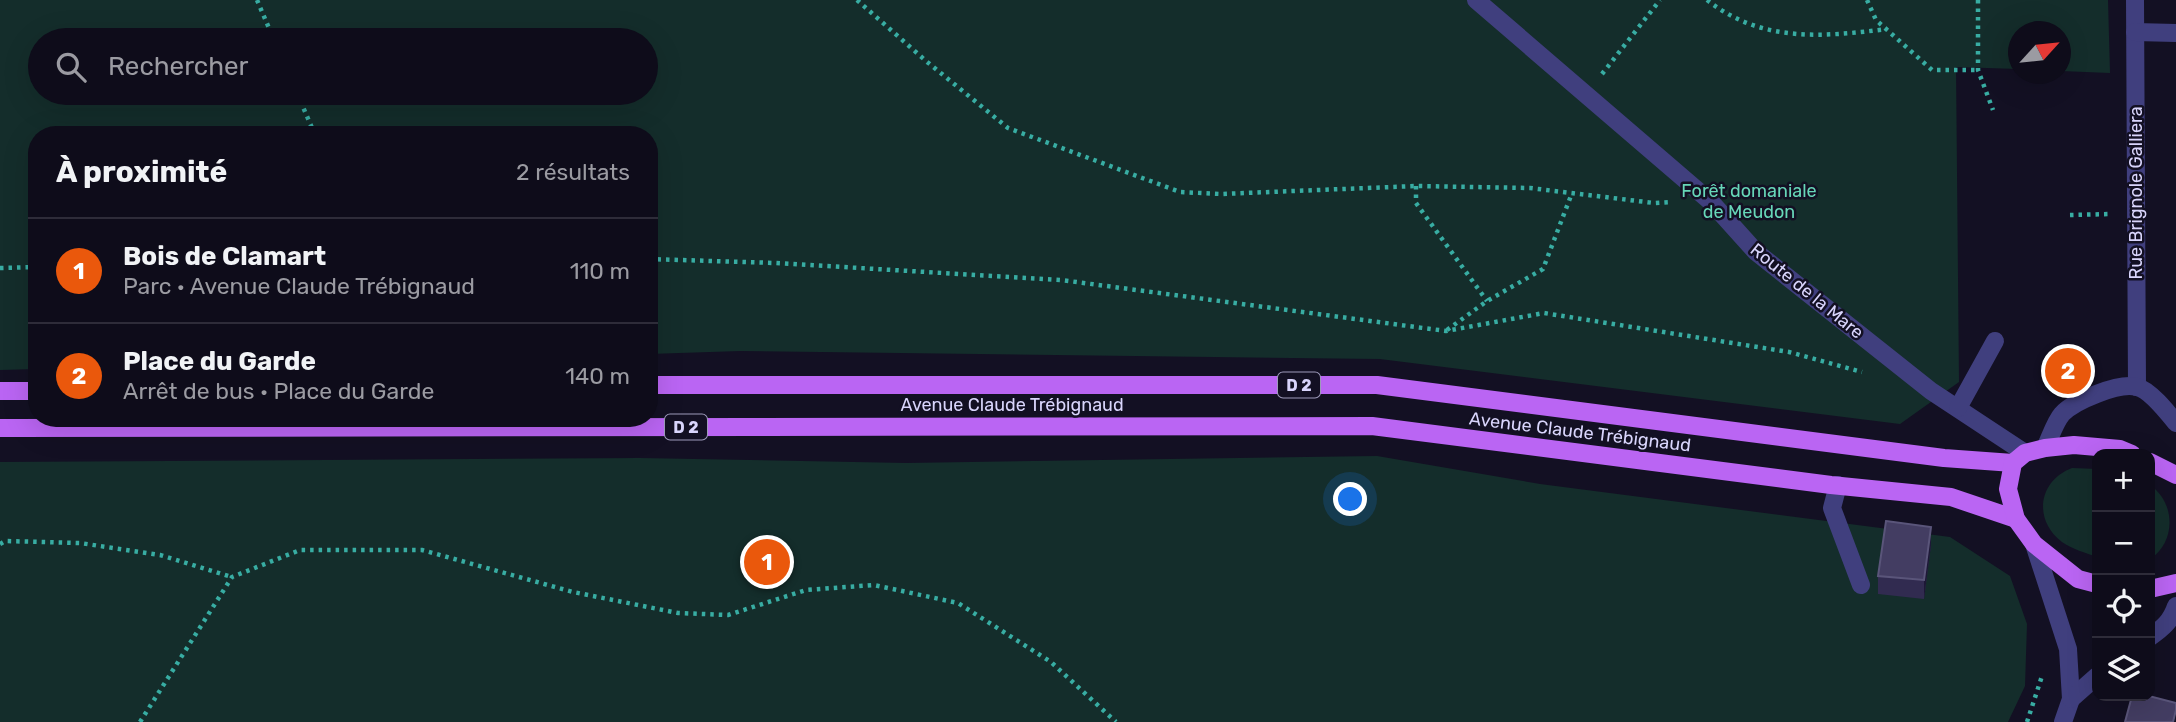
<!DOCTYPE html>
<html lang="fr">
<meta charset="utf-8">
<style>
body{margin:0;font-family:Rubik,sans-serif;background:#1c1a27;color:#f1f3f6}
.controls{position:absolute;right:21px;bottom:21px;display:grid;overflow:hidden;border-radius:14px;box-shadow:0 7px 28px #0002}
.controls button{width:63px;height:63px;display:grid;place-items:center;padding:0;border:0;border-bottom:2px solid #2e2c39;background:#0e0c1a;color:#f1f3f6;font:35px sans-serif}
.compass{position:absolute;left:2008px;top:21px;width:63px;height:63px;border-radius:50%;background:#0e0c1a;box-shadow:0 7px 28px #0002;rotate:63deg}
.you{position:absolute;left:1351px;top:500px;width:24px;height:24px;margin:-18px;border:5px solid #fff;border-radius:50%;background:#1a73e8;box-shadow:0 0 0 10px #1a73e833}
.badge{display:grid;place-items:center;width:46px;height:46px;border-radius:50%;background:#ea580c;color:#fff;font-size:23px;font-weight:700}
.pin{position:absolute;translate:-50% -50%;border:4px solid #fff;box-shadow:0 2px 7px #0006}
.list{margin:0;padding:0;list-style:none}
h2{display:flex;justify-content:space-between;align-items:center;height:91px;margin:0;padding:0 28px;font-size:30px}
h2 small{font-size:23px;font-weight:400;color:#9b9ba2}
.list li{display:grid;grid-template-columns:46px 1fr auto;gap:21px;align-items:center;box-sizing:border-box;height:105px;padding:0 28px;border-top:2px solid #2e2c39}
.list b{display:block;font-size:26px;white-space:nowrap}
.list p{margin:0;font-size:23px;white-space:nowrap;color:#9b9ba2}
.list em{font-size:23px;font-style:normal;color:#9b9ba2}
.icon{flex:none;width:38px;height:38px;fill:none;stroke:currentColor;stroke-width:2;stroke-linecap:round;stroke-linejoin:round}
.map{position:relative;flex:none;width:2176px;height:722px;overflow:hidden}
.search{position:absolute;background:#0e0c1a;box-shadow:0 7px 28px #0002;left:28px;top:28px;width:630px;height:77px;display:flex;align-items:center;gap:18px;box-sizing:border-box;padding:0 24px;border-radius:38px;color:#9b9ba2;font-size:26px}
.panel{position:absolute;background:#0e0c1a;box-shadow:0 7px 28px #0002;left:28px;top:126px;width:630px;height:301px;border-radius:28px}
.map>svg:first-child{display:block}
.green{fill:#142d2b;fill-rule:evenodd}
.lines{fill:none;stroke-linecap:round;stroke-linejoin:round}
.path{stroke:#38ada3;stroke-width:4.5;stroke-dasharray:3.5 5;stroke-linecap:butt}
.minor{stroke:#403f7e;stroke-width:18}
.major{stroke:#ba65f3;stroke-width:18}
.wall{fill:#312b50}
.shaded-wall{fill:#1d1836}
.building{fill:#433d62;stroke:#5a557a;stroke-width:2}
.labels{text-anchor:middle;stroke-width:5;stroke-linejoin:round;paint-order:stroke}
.shield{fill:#131023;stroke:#9e9abb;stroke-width:2}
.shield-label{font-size:16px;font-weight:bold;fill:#d9d5fc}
.park-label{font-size:18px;fill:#67d6b8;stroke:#131023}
.street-label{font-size:18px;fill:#d9d5fc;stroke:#131023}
</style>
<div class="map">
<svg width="2176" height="722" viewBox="0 0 2176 722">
<rect width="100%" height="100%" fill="#131023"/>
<!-- green -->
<g class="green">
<path d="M0 0H2108L2110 73 2061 71 2060 32H2018V69L1956 67 1959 382 1900 424 1380 359 740 351 649 354V135H37V369L0 370ZM40 40H646V93H40Z"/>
<polygon points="1377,456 1540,484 1950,537 2010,576 2027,624 2025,686 2008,722 0,722 0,462 639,458 906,463"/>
<path d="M2072 468 2097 469V557C2086 553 2072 549 2062 542 2033 520 2038 481 2072 468Z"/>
<path d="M2150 485C2176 503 2176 542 2150 559Z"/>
</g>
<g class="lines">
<!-- path -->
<g class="path">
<polyline points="257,0 274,40"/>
<polyline points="857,0 926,61 1008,128 1180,192 1221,194 1416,186 1530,188 1654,203 1671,202"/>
<path d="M1707 0C1762 43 1822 37 1887 29"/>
<polyline points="1867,0 1876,20 1932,70 1978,70"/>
<polyline points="1978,0 1978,70 1993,110"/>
<polyline points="1602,74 1660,0"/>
<polyline points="297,93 315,135"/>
<polyline points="1416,186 1416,203 1487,301"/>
<polyline points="2070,215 2111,214"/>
<polyline points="649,259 775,263 1061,280 1446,331 1544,313 1789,352 1862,372"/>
<polyline points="0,268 37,267"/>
<polyline points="1447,330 1487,301 1543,269 1572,193"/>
<polyline points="0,544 5,541 80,543 160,555 232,577"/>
<polyline points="140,722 232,577 300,550 422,550 573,592 678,613 728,615 806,590 874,585 958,603 1051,662 1116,722"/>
<polyline points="2027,722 2042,676"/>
</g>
<!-- minor -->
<g class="minor">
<polyline points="1476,0 1711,202 1756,252 1931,391 2025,453"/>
<polyline points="2135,0 2137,387"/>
<polyline points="2135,32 2176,33"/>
<polyline points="1958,408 1995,341"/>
<path d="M2045 448C2050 438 2055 422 2062 414 2074 401 2119 382 2137 387 2150 390 2168 413 2176 423"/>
<polyline points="1838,485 1832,508 1861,585"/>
<polyline points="2034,544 2068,649 2071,699 2063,722"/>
<path d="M2150 637C2163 628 2171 621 2176 606"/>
<polyline points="2071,699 2097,676"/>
</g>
<!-- major -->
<g class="major">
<polyline points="649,385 1377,385 1944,458 2013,463"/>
<polyline points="0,391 37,391"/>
<polyline points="0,428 1372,426 1831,485 1951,497 2016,519"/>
<polyline points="2150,462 2176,475"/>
<polyline points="2097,584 2078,579 2034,544 2016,519 2008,489 2013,463 2025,453 2045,448 2074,445 2120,449 2132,454"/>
<polyline points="2150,589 2176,583"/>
</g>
</g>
<!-- wall -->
<polygon class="wall" points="1931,545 1924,599 1878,594 1878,576"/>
<!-- shaded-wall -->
<polygon class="shaded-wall" points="1931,527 1931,545 1924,599 1924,580"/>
<!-- building -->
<g class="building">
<polygon points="1886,521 1931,527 1924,580 1878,576"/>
<polygon points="2132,696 2149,696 2176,703 2176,710 2173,722 2125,722"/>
</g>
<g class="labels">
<!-- shield labels -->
<g class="shield">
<rect x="1278" y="372.5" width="42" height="25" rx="5"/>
<rect x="665" y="414.5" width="42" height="25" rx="5"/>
</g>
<g class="shield-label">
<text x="1299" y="391">D 2</text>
<text x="686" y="433">D 2</text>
</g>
<!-- park labels -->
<g class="park-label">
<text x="1749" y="197">Forêt domaniale<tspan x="1749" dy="21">de Meudon</tspan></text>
</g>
<!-- street labels -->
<g class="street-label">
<text transform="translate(2136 193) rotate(-90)" y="6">Rue Brignole Galliera</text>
<text transform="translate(1807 291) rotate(39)" y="6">Route de la Mare</text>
<text x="1012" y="411">Avenue Claude Trébignaud</text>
<text transform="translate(1580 432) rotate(7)" y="6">Avenue Claude Trébignaud</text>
</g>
</g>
</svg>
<div class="controls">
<button>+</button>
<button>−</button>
<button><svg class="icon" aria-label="locate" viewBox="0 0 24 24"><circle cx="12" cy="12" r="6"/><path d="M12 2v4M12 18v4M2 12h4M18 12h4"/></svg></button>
<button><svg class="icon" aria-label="layers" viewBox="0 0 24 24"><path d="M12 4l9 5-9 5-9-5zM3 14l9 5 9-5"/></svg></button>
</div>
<svg class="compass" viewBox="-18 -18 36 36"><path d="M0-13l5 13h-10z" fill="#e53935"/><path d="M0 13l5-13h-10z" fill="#9b9ba2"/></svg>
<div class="you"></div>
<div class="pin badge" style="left:767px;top:562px">1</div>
<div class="pin badge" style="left:2068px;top:371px">2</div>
<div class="search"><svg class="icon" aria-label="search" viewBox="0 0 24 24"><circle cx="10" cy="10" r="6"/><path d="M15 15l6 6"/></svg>Rechercher</div>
<section class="panel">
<h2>À proximité<small>2 résultats</small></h2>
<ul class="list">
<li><span class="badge">1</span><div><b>Bois de Clamart</b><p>Parc · Avenue Claude Trébignaud</p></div><em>110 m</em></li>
<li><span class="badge">2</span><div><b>Place du Garde</b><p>Arrêt de bus · Place du Garde</p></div><em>140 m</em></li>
</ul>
</section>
</div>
